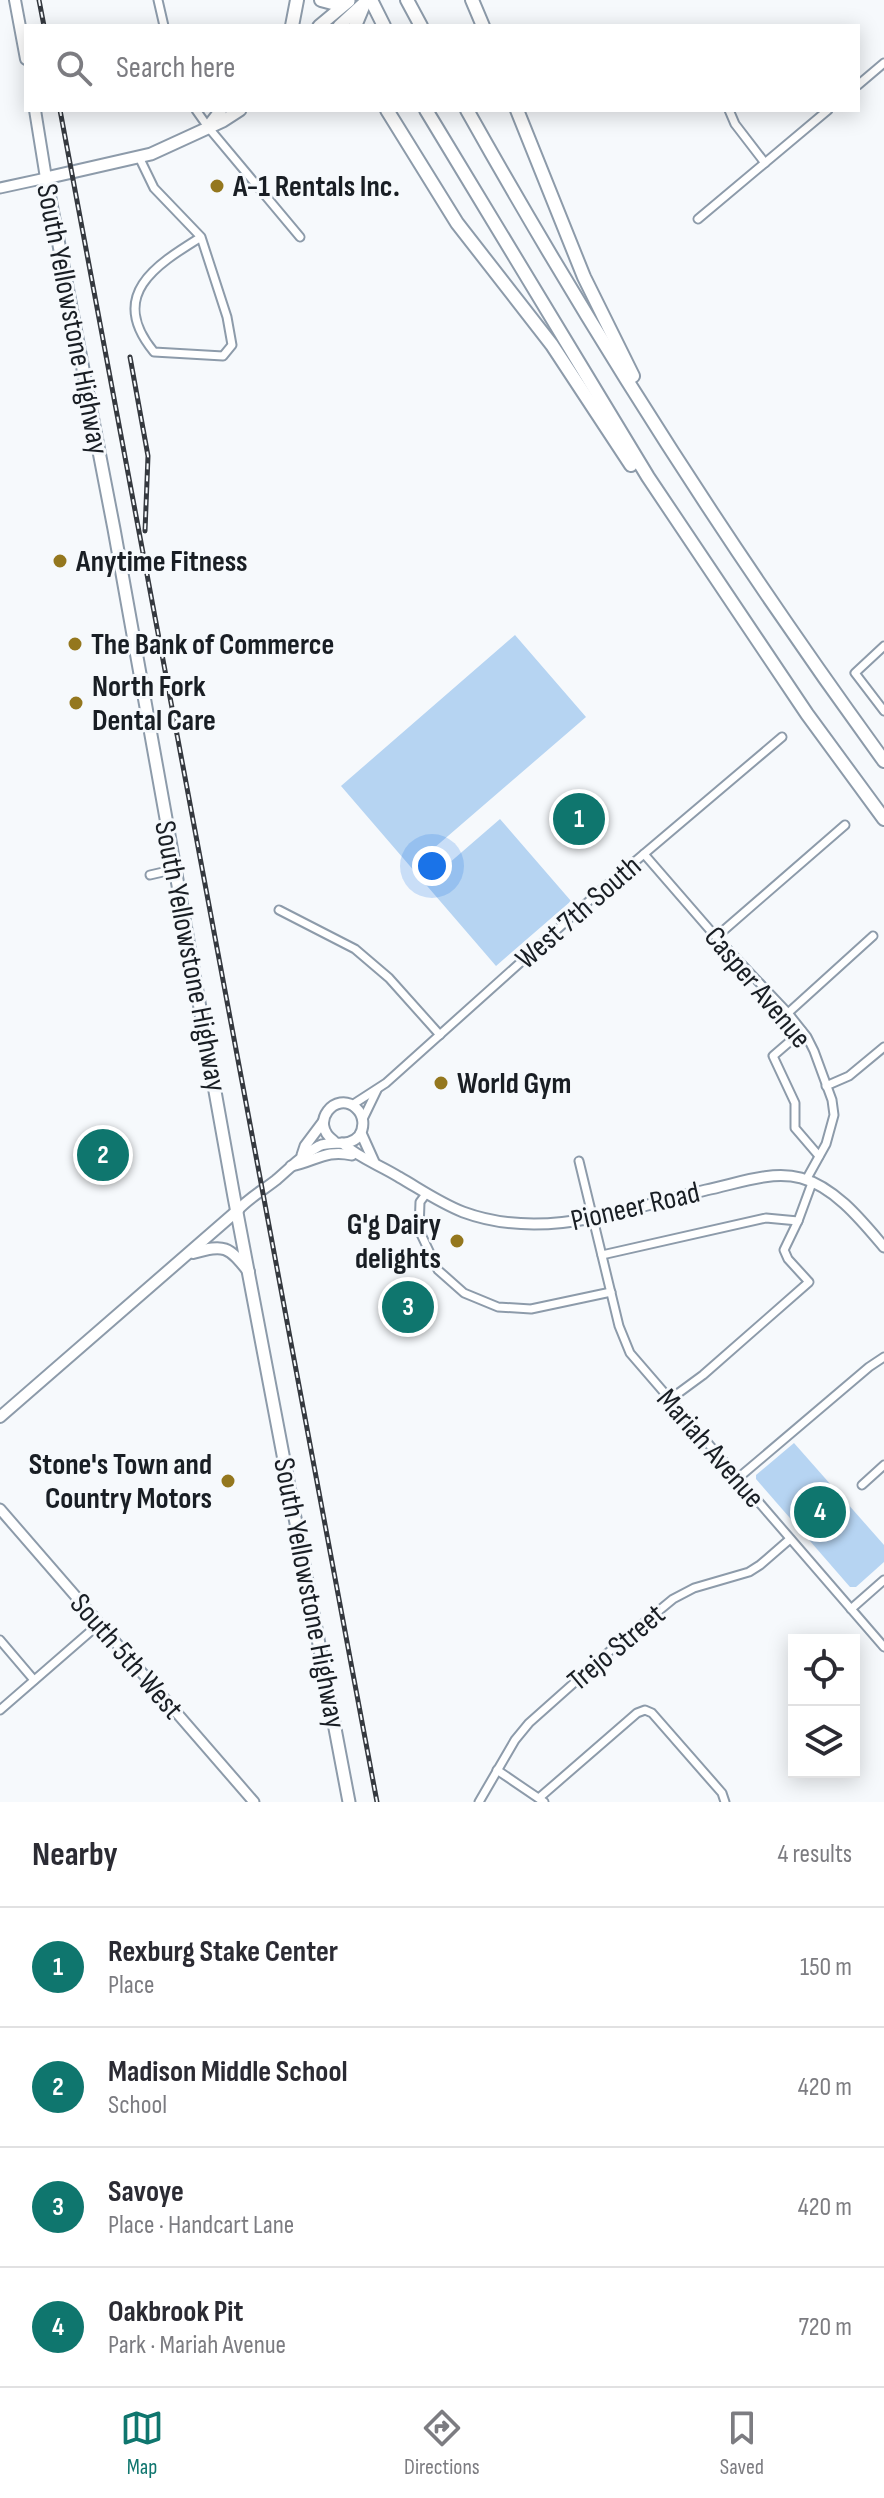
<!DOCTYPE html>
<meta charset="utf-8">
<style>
body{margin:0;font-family:"Sofia Sans Condensed",sans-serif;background:#f2f2f3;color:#2b2b33}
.controls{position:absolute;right:24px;bottom:24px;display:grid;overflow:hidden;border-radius:0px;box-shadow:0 4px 20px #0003}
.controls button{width:72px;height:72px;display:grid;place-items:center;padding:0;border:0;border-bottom:2px solid #e1e1e2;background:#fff;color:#2b2b33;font:40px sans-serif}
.you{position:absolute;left:432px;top:866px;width:28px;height:28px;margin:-20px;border:6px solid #fff;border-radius:50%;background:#1a73e8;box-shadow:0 0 0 12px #1a73e833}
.badge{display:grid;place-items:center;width:52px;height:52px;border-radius:50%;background:#0f766e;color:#fff;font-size:26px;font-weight:700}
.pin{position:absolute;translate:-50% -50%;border:4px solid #fff;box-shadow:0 2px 8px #0006}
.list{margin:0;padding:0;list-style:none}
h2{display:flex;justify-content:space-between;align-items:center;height:104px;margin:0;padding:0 32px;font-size:34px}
h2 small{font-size:26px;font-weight:400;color:#7c7c81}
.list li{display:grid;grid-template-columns:52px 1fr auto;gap:24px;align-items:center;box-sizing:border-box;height:120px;padding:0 32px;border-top:2px solid #e1e1e2}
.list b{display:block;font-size:30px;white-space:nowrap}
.list p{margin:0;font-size:26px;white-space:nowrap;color:#7c7c81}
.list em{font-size:26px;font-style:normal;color:#7c7c81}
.icon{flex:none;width:44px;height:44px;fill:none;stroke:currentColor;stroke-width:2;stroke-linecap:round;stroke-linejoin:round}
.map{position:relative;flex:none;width:884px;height:1802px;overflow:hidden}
.search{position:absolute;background:#fff;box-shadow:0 4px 20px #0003;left:24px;right:24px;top:24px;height:88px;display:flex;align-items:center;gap:20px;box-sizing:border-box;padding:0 28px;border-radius:0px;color:#7c7c81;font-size:30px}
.sheet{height:584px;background:#fff}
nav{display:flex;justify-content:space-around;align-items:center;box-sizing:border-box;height:112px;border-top:2px solid #e1e1e2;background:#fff;font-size:22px;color:#7c7c81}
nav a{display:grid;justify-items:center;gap:4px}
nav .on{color:#0f766e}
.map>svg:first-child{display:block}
.green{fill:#b6d4f2}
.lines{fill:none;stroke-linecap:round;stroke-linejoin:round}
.minor-casing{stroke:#8d9baa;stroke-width:11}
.tertiary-casing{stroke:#8d9baa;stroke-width:13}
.secondary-casing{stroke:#8d9baa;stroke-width:14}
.primary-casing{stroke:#8d9baa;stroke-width:15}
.motorway-casing{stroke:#8d9baa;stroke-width:16}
.minor{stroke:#fff;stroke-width:7}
.tertiary{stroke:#fff;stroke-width:9}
.secondary{stroke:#fff;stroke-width:10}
.primary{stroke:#fff;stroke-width:11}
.motorway{stroke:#fff;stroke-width:12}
.rail-casing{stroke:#35393f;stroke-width:5}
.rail{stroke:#f6f9fc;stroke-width:2;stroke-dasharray:6;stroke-linecap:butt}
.poi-dot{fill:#94771e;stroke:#f6f9fc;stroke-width:3}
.labels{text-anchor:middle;stroke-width:6;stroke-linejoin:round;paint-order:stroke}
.poi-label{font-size:30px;font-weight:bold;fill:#191e24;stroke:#f6f9fc;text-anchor:start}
.street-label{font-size:30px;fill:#191e24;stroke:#f6f9fc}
</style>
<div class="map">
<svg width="884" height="1802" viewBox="0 0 884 1802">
<rect width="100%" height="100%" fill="#f6f9fc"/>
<!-- green -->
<g class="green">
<polygon points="515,635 586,717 419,861 433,877 500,819 571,901 496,966 341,786"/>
<polygon points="794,1443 884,1545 884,1562 856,1587 850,1587 756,1479 756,1475"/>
</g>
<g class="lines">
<defs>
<g id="minor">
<polyline points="158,0 164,26"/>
<polyline points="858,85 884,63"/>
<polyline points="196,110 208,127 300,237"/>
<polyline points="729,110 735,124 765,163"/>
<path d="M139 157 154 188 201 237 227 317 232 345 223 356 154 352C107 295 156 265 201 237"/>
<polyline points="698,219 828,110"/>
<polyline points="884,646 855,673 884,711"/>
<polyline points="644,854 716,937 788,1013 807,1037 814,1051 832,1100 834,1115 826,1144 806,1180"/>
<polyline points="150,875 176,869"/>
<polyline points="279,910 355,949 389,978 440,1035"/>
<polyline points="716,937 845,825"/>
<polyline points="788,1013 873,936"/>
<polyline points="802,1031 773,1056 795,1103 795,1128 819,1156"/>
<polyline points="826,1086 849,1076 884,1047"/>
<polyline points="352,1105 386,1083 599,892 782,737"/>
<polyline points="363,1119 377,1090"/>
<polyline points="579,1161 619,1326 630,1353 884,1647"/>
<polyline points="426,1194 420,1202 419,1230 438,1270 464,1293 498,1307 531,1309 611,1292"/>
<polyline points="602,1255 766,1218 798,1221 812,1183"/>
<polyline points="669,1400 703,1375 809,1282 788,1259 784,1250 798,1221"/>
<polyline points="737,1479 869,1367 884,1357"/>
<polyline points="862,1485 884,1465"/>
<polyline points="851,1609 884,1580"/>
<polyline points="0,1640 34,1680"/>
<polyline points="0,1710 99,1624"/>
<polyline points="497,1770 544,1802"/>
<polyline points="539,1798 637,1713 645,1710 652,1713 722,1793 725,1802"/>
<polyline points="479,1802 515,1740 529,1723 611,1650 673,1599 694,1588 749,1572 760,1565 790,1539"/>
</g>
<g id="tertiary">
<polyline points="0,188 46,178"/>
<polyline points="361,1133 374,1162"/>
<path d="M342 1143C359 1158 380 1165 399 1177 420 1189 440 1203 463 1212 544 1242 625 1209 706 1190 736 1184 770 1170 801 1178 835 1187 862 1221 884 1247"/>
<polyline points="302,1155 305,1146 323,1122"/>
<path d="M291 1166C316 1161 326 1149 352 1155"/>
<path d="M238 1210C249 1198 262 1191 276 1180 290 1168 302 1155 319 1146 332 1140 349 1148 359 1136 365 1127 364 1115 356 1108 336 1090 308 1123 334 1141"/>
<polyline points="0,1509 254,1802"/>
</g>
<g id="secondary">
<polyline points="15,0 26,59"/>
<polyline points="35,110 46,178"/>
<path d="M193 1253C225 1244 228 1246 249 1272"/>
<polyline points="0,1417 238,1210"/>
</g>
<g id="primary">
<polyline points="319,26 349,1"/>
<polyline points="339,26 364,3"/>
<polyline points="240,110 223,121 151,154 46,178 114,529 234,1197 349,1802"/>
<polyline points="208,127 221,110"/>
</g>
<g id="motorway">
<polyline points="321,0 336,4 348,1"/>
<polyline points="371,0 384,26"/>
<polyline points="407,0 421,26"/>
<polyline points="472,0 483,26"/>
<polyline points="292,26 297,0"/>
<polyline points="355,26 365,2"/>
<polyline points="387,110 457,223 552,345 631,465"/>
<polyline points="426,110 648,477 807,714 884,819"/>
<path d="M467 110C593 335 732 552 884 761"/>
<polyline points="517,110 584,277 633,376"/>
</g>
</defs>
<!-- minor casing -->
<use href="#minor" class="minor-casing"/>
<!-- tertiary casing -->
<use href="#tertiary" class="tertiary-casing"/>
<!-- secondary casing -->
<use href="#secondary" class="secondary-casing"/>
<!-- primary casing -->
<use href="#primary" class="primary-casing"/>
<!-- motorway casing -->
<use href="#motorway" class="motorway-casing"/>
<!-- minor -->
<use href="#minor" class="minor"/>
<!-- tertiary -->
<use href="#tertiary" class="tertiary"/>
<!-- secondary -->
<use href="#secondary" class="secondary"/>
<!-- primary -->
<use href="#primary" class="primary"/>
<!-- motorway -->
<use href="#motorway" class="motorway"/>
<defs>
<g id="rail">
<polyline points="39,0 44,26"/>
<polyline points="60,110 377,1802"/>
<polyline points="130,357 148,456 145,531"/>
</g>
</defs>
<!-- rail casing -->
<use href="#rail" class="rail-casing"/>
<!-- rail -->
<use href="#rail" class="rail"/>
</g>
<!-- markers -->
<g class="poi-dot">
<circle cx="217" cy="186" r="8"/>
<circle cx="60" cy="561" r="8"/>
<circle cx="75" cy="644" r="8"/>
<circle cx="76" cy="703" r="8"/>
<circle cx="441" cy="1083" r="8"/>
<circle cx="457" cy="1241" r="8"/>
<circle cx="228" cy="1481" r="8"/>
</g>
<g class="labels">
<!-- poi labels -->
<g class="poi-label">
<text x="233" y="196">A-1 Rentals Inc.</text>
<text x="76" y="571">Anytime Fitness</text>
<text x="91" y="654">The Bank of Commerce</text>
<text x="92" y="696">North Fork<tspan x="92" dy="34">Dental Care</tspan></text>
<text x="457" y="1093">World Gym</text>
<text x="441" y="1234" text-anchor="end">G'g Dairy<tspan x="441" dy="34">delights</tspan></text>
<text x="212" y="1474" text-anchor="end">Stone's Town and<tspan x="212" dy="34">Country Motors</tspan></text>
</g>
<!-- street labels -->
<g class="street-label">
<text transform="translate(73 319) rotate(79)" y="10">South Yellowstone Highway</text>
<text transform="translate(578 912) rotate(-41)" y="10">West 7th South</text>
<text transform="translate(191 956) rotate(79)" y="10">South Yellowstone Highway</text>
<text transform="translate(758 987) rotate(50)" y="10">Casper Avenue</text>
<text transform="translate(635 1206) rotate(-13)" y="10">Pioneer Road</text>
<text transform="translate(711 1448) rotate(49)" y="10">Mariah Avenue</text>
<text transform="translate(310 1593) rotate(79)" y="10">South Yellowstone Highway</text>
<text transform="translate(616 1647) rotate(-40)" y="10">Trejo Street</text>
<text transform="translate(127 1656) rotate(49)" y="10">South 5th West</text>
</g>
</g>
</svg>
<div class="controls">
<button><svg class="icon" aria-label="locate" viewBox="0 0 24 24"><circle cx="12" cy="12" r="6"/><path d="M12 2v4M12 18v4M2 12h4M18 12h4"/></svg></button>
<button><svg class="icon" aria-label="layers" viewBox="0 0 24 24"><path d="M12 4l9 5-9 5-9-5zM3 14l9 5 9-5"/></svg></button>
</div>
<div class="you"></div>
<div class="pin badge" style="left:579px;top:819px">1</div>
<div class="pin badge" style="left:103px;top:1155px">2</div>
<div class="pin badge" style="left:408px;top:1307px">3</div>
<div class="pin badge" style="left:820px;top:1512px">4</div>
<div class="search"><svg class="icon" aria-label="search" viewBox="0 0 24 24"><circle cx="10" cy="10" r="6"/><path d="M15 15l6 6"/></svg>Search here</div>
</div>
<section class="sheet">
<h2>Nearby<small>4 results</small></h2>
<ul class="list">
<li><span class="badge">1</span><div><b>Rexburg Stake Center</b><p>Place</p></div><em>150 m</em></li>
<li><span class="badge">2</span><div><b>Madison Middle School</b><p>School</p></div><em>420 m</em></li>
<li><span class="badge">3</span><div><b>Savoye</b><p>Place · Handcart Lane</p></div><em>420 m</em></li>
<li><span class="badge">4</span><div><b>Oakbrook Pit</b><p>Park · Mariah Avenue</p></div><em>720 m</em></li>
</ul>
</section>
<nav>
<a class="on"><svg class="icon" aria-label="map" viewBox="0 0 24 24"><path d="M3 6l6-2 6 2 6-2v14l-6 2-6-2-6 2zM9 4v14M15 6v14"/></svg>Map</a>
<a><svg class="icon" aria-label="directions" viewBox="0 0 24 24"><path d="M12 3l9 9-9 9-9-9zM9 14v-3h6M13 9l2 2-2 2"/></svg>Directions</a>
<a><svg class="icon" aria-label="saved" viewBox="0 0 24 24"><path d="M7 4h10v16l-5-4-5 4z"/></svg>Saved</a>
</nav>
